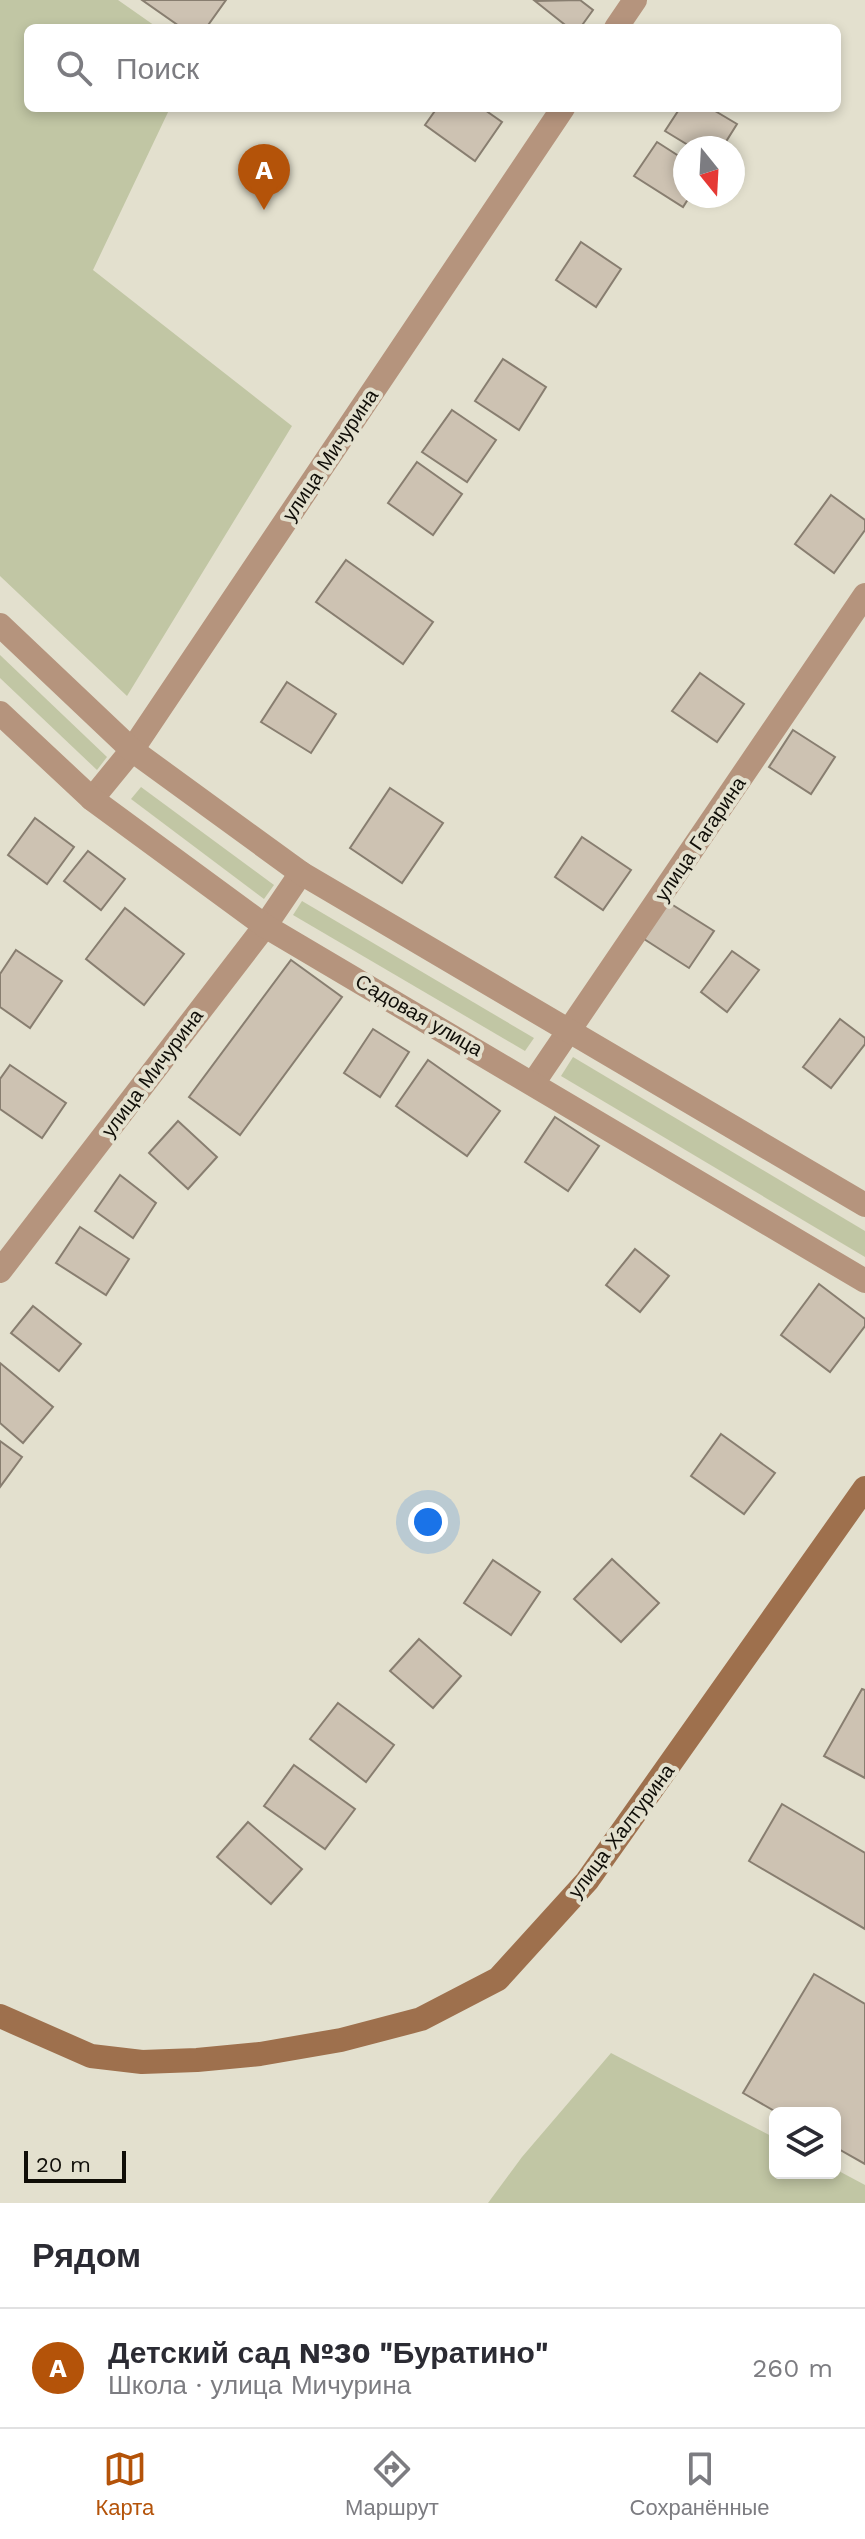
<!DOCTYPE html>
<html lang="ru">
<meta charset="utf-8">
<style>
body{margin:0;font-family:"Work Sans",sans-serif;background:#f2f2f3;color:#2b2b33}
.controls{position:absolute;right:24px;bottom:24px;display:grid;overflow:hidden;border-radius:12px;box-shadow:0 4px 12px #0003}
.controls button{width:72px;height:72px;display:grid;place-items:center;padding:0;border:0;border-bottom:2px solid #e1e1e2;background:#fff;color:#2b2b33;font:40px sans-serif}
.compass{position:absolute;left:673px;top:136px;width:72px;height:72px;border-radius:50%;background:#fff;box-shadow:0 4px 12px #0003;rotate:162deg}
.scale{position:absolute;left:24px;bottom:20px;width:102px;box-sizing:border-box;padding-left:8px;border:4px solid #100e08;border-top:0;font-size:22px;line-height:28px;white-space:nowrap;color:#100e08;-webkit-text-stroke:6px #e3e0ce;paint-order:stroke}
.you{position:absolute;left:428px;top:1522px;width:28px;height:28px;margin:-20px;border:6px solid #fff;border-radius:50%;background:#1a73e8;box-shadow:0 0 0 12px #1a73e833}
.badge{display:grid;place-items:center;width:52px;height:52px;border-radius:50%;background:#b45309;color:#fff;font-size:26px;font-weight:700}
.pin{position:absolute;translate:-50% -66px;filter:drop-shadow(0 2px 4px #0008)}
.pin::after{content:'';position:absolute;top:42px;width:28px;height:24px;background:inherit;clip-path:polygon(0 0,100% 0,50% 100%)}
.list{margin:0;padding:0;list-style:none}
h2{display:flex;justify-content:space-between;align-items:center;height:104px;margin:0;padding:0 32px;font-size:34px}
h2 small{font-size:26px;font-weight:400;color:#7c7c81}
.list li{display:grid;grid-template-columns:52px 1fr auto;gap:24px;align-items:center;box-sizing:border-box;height:120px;padding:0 32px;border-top:2px solid #e1e1e2}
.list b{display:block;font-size:30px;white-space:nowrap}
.list p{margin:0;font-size:26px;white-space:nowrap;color:#7c7c81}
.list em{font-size:26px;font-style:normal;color:#7c7c81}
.icon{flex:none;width:44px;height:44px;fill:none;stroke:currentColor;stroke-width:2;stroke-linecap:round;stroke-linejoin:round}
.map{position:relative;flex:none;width:865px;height:2203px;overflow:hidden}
.search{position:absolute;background:#fff;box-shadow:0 4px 12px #0003;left:24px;right:24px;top:24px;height:88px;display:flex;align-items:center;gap:20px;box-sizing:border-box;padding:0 28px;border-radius:12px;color:#7c7c81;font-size:30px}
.sheet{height:224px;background:#fff}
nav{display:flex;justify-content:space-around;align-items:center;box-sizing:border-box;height:112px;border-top:2px solid #e1e1e2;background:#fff;font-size:22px;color:#7c7c81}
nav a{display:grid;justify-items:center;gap:4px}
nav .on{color:#b45309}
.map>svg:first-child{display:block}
.green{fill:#c1c6a4}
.building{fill:#cdc2b2;stroke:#887e70;stroke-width:2}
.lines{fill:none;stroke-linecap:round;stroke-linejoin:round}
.minor{stroke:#b5947d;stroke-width:24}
.tertiary{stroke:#b5947d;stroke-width:24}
.secondary{stroke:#9e704d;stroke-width:24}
.labels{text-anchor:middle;stroke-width:8;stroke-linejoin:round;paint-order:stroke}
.street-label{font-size:20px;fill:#100e08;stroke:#e3e0ce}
</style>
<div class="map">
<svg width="865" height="2203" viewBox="0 0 865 2203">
<rect width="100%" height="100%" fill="#e3e0ce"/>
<!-- green -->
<g class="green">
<polygon points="0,0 118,0 158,28 28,28 28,108 170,108 93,270 292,426 127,696 0,576"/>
<polygon points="0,655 107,757 97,770 0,678"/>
<polygon points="141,787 274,885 264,899 131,799"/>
<polygon points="302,901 534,1038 525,1051 293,915"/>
<polygon points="573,1057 865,1231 865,1257 561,1076"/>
<polygon points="611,2053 775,2138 775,2173 835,2173 835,2169 865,2185 865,2203 488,2203 522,2157"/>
</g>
<!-- building -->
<g class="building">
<polygon points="142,0 226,0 206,28 182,28"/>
<polygon points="580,0 593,10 580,28 569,28 535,1"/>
<polygon points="437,108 482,108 502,122 475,161 425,125"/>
<polygon points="680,108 710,108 737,124 722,148 693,148 665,131"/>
<polygon points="657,142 685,160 685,196 690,196 683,207 634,176"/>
<polygon points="581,242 621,269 596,307 556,280"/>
<polygon points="503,359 546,387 519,430 475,401"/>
<polygon points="452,410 496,440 467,482 422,452"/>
<polygon points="417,462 462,494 433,535 388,503"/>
<polygon points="831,495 865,520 865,530 834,573 795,544"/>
<polygon points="346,560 433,622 403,664 316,602"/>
<polygon points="700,673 744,704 717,742 672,711"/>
<polygon points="287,682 336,714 311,753 261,722"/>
<polygon points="793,730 835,757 811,794 769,767"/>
<polygon points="390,788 443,823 402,883 350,848"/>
<polygon points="35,818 74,847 47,884 8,855"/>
<polygon points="582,837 631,870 603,910 555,877"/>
<polygon points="88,851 125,879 101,910 64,881"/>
<polygon points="668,902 714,931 689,968 644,939"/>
<polygon points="125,908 184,954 144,1005 86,959"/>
<polygon points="16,950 62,981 30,1028 0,1007 0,974"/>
<polygon points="732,951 759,970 727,1012 701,992"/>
<polygon points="291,960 342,997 240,1135 189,1097"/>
<polygon points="840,1019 865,1038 865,1044 831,1088 803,1067"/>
<polygon points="373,1029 409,1052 380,1097 344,1073"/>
<polygon points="428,1060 500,1111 467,1156 396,1106"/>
<polygon points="10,1065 66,1103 42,1138 0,1109 0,1079"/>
<polygon points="555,1117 599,1146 568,1191 525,1162"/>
<polygon points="178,1121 217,1157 188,1189 149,1153"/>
<polygon points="120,1175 156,1203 133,1238 95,1211"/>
<polygon points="80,1227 129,1259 106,1295 56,1263"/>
<polygon points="635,1249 669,1276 640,1312 606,1285"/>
<polygon points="819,1284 865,1319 865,1326 830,1372 781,1335"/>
<polygon points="33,1306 81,1344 59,1371 11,1333"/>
<polygon points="0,1363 53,1407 23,1443 0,1423"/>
<polygon points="721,1434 775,1473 744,1514 691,1476"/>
<polygon points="0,1441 22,1457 0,1487"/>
<polygon points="612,1559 659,1603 621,1642 574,1599"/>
<polygon points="493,1560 540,1592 511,1635 464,1603"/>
<polygon points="419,1639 461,1676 433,1708 390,1671"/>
<polygon points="862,1689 865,1690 865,1778 824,1756"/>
<polygon points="338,1703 394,1745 366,1782 310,1739"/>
<polygon points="294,1765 355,1809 325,1849 264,1806"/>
<polygon points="782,1804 865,1853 865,1929 749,1861"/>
<polygon points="248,1822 302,1869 271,1904 217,1857"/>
<polygon points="814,1974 865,2004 865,2164 835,2147 835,2113 778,2113 743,2093"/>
</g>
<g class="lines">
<!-- minor -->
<g class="minor">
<polyline points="616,28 635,0"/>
<polyline points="92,799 132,750 563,108"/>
<polyline points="534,1082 865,595"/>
<polyline points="0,1271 265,926 301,873"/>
</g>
<!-- tertiary -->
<g class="tertiary">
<polyline points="0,625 132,750 301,873 865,1205"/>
<polyline points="0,713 92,799 265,926 865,1281"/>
</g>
<!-- secondary -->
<polyline class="secondary" points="0,2016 91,2056 142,2062 197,2060 260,2054 341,2040 421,2019 498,1979 587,1881 865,1488"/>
</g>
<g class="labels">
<!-- street labels -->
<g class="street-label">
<text transform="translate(330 455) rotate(-56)" y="7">улица Мичурина</text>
<text transform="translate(700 839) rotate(-56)" y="7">улица Гагарина</text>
<text transform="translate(419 1015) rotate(30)" y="7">Садовая улица</text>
<text transform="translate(152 1073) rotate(-53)" y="7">улица Мичурина</text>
<text transform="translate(621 1831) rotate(-53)" y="7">улица Халтурина</text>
</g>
</g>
</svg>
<div class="controls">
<button><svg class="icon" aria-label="layers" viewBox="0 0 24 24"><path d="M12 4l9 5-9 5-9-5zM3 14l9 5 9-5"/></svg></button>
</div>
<svg class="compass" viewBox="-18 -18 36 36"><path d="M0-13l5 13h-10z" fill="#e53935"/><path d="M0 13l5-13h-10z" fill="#7c7c81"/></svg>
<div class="scale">20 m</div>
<div class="you"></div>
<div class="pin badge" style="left:264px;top:210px">A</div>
<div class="search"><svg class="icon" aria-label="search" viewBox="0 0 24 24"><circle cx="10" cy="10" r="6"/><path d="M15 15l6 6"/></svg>Поиск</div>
</div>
<section class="sheet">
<h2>Рядом<small></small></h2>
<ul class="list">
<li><span class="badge">A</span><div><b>Детский сад №30 &quot;Буратино&quot;</b><p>Школа · улица Мичурина</p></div><em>260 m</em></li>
</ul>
</section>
<nav>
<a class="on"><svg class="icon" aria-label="map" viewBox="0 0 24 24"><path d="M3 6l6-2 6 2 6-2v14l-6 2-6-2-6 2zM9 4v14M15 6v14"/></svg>Карта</a>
<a><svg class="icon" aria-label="directions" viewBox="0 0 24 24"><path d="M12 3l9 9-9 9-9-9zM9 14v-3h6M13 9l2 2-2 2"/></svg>Маршрут</a>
<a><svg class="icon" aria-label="saved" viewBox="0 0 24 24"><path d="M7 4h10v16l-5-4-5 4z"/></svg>Сохранённые</a>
</nav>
